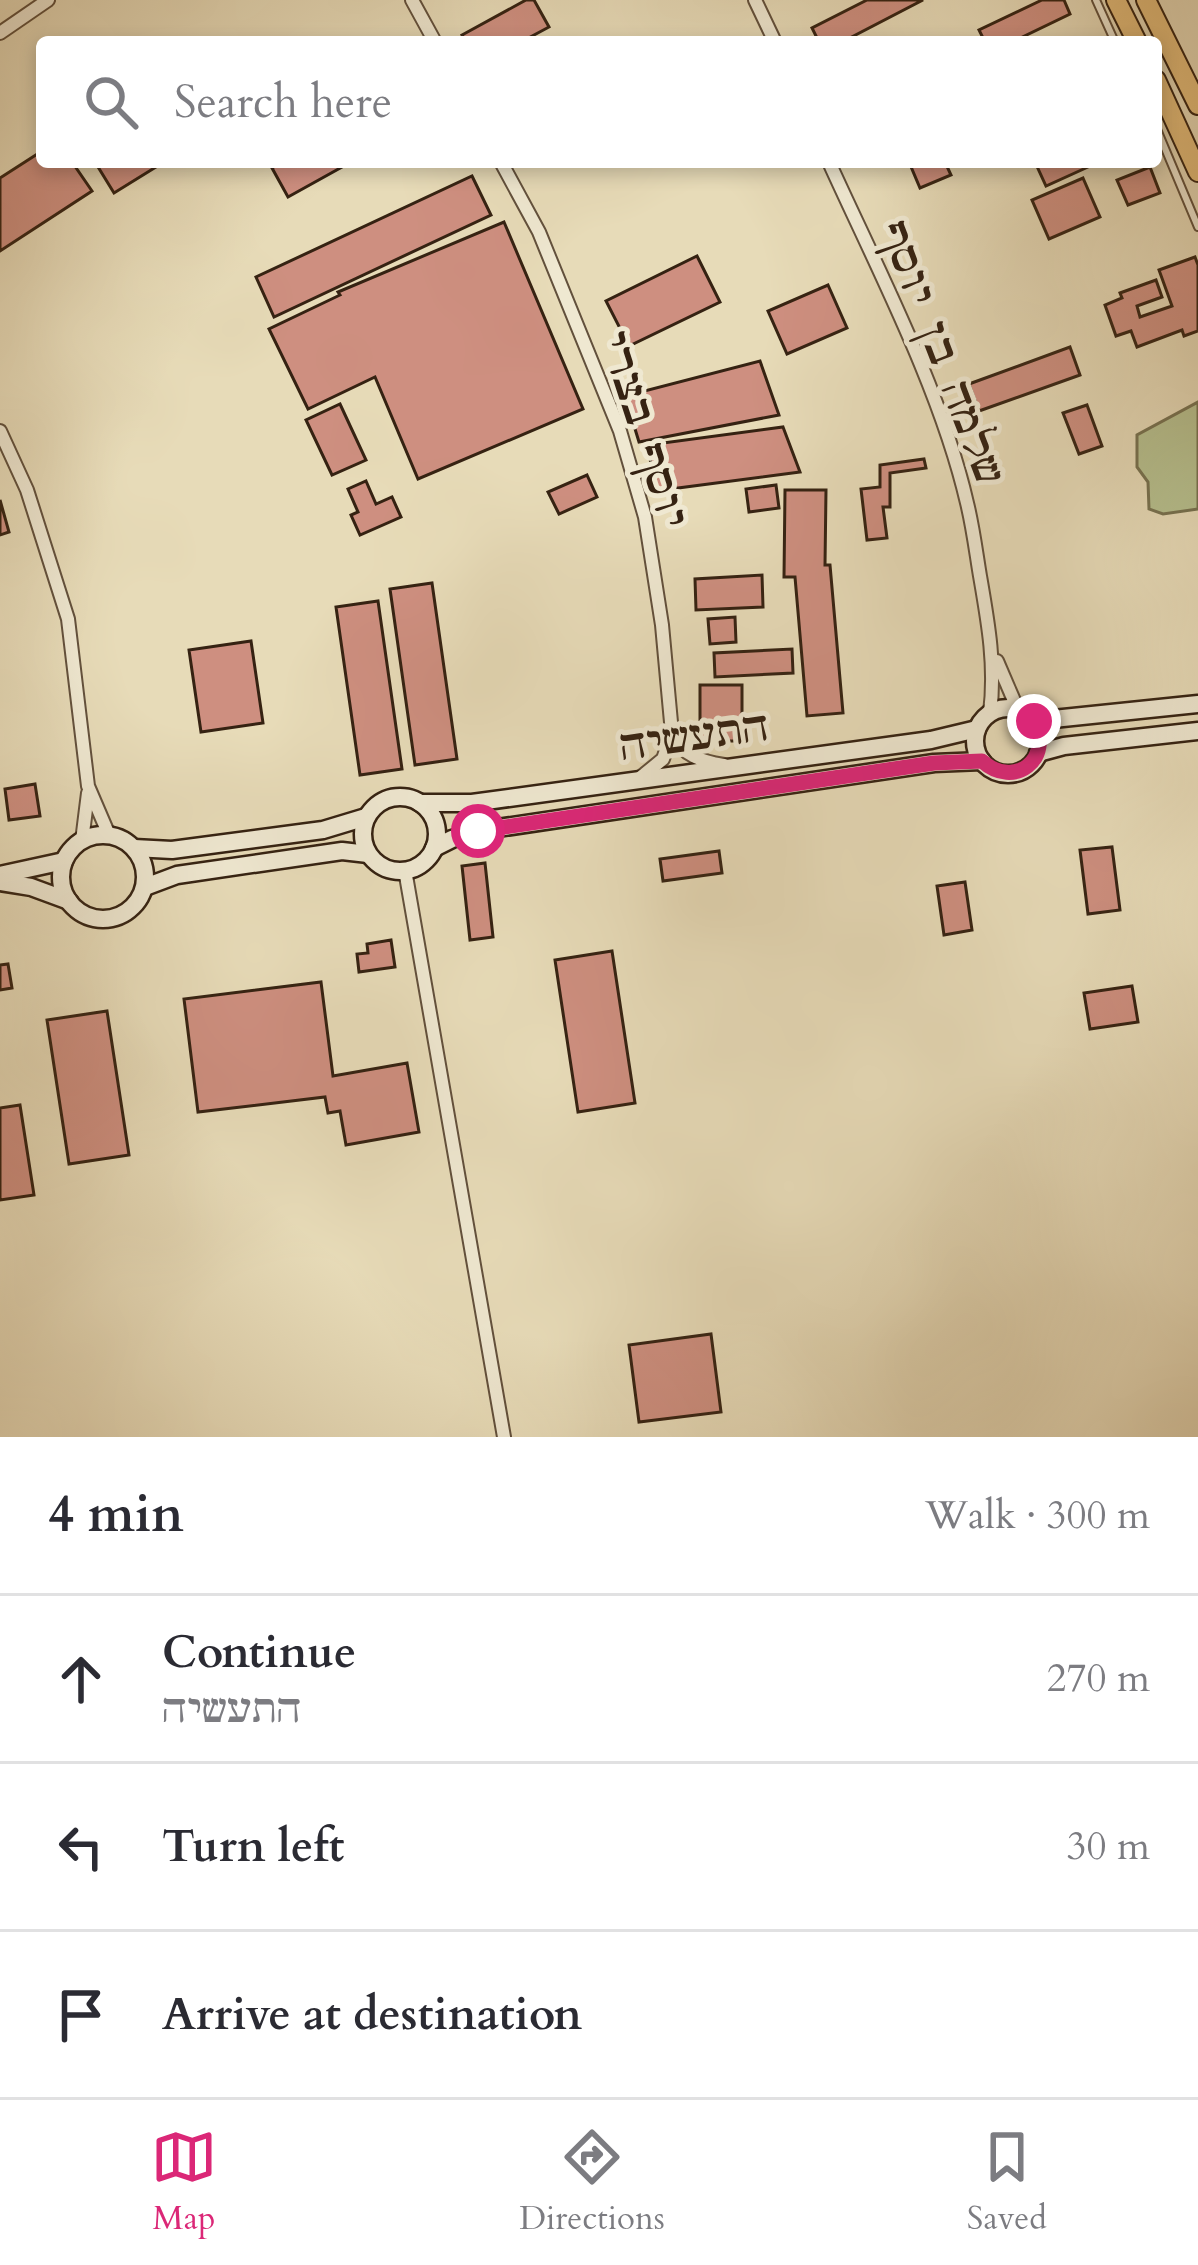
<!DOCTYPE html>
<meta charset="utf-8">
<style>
body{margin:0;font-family:Cardo,"Frank Ruhl Libre",serif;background:#f2f2f3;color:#2b2b33}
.stop{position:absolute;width:36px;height:36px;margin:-27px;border:9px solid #db2777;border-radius:50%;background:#fff}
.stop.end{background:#db2777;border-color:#fff;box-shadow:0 3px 12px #0008}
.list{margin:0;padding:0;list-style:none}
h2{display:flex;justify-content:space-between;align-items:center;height:156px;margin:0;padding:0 48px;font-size:51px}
h2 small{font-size:39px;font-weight:400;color:#7c7c81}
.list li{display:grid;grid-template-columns:78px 1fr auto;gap:36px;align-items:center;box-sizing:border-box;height:168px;padding:0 48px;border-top:3px solid #e1e1e2}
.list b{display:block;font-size:45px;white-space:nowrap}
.list p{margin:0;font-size:39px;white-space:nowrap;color:#7c7c81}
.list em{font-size:39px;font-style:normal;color:#7c7c81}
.icon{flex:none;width:66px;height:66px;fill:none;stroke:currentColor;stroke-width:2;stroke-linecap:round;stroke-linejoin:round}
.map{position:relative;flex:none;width:1198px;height:1437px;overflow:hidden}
.search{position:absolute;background:#fff;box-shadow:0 6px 18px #0003;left:36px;right:36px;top:36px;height:132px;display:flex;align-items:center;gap:30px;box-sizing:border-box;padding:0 42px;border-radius:12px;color:#7c7c81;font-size:45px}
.sheet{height:660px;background:#fff}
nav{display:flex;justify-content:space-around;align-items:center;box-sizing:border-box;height:168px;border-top:3px solid #e1e1e2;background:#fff;font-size:33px;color:#7c7c81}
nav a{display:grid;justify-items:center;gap:6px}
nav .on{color:#db2777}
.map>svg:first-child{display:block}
.green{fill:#b6c08f;stroke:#767150;stroke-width:3}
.building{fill:#ce8f80;stroke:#352212;stroke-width:3}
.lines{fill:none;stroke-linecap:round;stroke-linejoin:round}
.lane-casing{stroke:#62503c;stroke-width:10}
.street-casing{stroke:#62503c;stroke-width:16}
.secondary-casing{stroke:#352212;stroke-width:21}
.primary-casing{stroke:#352212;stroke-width:22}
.lane{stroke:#efe8d1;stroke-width:6}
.street{stroke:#efe8d1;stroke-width:12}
.secondary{stroke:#efe8d1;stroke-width:16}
.primary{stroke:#e4be7c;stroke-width:18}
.route{stroke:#db2777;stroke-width:15}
.labels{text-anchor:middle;stroke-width:10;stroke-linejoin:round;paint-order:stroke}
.street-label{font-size:42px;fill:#352212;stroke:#efe8d1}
</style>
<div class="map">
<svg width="1198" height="1437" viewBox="0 0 1198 1437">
<rect width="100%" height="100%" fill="#e7dbb8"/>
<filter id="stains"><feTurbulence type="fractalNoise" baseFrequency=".00167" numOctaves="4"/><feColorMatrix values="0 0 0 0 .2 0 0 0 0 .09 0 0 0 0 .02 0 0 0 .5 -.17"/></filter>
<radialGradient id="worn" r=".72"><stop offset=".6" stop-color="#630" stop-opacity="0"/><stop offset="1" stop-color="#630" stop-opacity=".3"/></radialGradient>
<!-- green -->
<polygon class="green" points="1198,402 1198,509 1163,514 1149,509 1148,482 1137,467 1137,435"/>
<!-- building -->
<g class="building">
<polygon points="526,0 534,0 549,27 521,42 466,42 462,35"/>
<polygon points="867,0 923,0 842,42 819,42 812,28"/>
<polygon points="1042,0 1064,0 1070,14 1012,42 985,42 979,30"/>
<polygon points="42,151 42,162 72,162 92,191 0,251 0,178"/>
<polygon points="95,162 164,162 114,193"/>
<polygon points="283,162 351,162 288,197 272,168"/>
<polygon points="909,162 945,162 951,175 920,188"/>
<polygon points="1035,162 1099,162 1046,186"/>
<polygon points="1150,167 1160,193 1128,205 1117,180"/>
<polygon points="472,176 491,215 274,317 256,277"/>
<polygon points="1083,178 1100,217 1049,239 1032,200"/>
<polygon points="504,222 583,409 418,479 375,377 308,409 269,329 340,295 338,292"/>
<polygon points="697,256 720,302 629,346 606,301"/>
<polygon points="1195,257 1198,265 1198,331 1184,336 1182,330 1137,347 1131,331 1116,336 1105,305 1122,298 1120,293 1156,280 1162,297 1137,306 1140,317 1172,306 1159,270"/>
<polygon points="828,285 847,328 787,354 768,311"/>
<polygon points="1070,347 1080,375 979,411 969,384"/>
<polygon points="760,361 779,415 639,442 625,396"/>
<polygon points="340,404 366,460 332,475 306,420"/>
<polygon points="1087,405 1102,446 1079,454 1063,413"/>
<polygon points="783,427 800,472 655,491 648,445"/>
<polygon points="924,459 926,468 890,473 890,507 883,507 887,538 867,540 861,489 880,487 880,465"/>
<polygon points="587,475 597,497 559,514 548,492"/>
<polygon points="366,481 376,504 392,497 401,517 360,535 351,515 358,512 348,489"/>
<polygon points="776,485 779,508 749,512 746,489"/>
<polygon points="785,490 826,490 825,565 830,565 843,713 807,716 795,577 784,577"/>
<polygon points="0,500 9,532 0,535"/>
<polygon points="762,575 763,607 696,610 695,579"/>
<polygon points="432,583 457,759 415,765 390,589"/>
<polygon points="378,601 402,769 360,775 336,607"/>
<polygon points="735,617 736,642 710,644 708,619"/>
<polygon points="251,641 263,723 201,732 189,650"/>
<polygon points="792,649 793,673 715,677 714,653"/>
<rect x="700" y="685" width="42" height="56"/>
<polygon points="35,784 40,816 9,820 5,789"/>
<polygon points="1112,847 1120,910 1088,914 1080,850"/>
<polygon points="719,851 722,873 663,881 660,859"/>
<polygon points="485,863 493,937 470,940 462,866"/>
<polygon points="965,882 972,930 944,935 937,886"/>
<polygon points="391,940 395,967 359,972 357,954 368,953 367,944"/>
<polygon points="612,951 635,1103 578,1112 555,960"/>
<polygon points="8,964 12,988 0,990 0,965"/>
<polygon points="321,982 333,1076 407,1063 419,1132 346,1145 340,1111 328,1113 325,1097 198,1112 184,999"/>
<polygon points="1132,986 1138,1022 1090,1029 1084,993"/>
<polygon points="107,1011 129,1155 69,1164 47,1020"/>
<polygon points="20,1105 34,1195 0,1200 0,1108"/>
<polygon points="711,1334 721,1412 639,1422 629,1345"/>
</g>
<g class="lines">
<defs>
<g id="lane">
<polyline points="1096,0 1115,42"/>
<polyline points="1156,127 1198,227"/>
</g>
<g id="street">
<polyline points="412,0 435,42"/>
<polyline points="755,0 775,42"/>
<polyline points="0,33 48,0"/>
<polyline points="501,162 539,232 620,431 645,517 662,625 672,733 663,759 641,777"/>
<path d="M829 162C877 268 941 390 967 503 973 527 976 552 980 576 988 622 996 666 990 713"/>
<polyline points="0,431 27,490 68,619 88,786 109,835"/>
<polyline points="997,661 1018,710"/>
<path d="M672 734C683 756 701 761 724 765"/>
<polyline points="82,841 88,793"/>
<polyline points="405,870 504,1437"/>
</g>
<g id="secondary">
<circle cx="1008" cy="741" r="33"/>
<polyline points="1034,721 1198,704"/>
<polyline points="1038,753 1064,746 1198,731"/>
<circle cx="400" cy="834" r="37"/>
<polyline points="420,803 472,803 931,740 977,729"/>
<circle cx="103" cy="877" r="42"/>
<polyline points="134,848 172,850 323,830 366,817"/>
<polyline points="434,848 452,839 478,831 934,763 982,761"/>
<polyline points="0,875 64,861"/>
<polyline points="0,882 31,887 69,901"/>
<polyline points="145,887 177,875 342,851 368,854"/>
</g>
<g id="primary">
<polyline points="1116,0 1137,42"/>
<polyline points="1146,0 1198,105"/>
<polyline points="1156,80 1198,172"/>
</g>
</defs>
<!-- lane casing -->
<use href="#lane" class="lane-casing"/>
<!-- street casing -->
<use href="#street" class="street-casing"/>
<!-- secondary casing -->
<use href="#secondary" class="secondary-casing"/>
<!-- primary casing -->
<use href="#primary" class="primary-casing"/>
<!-- lane -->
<use href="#lane" class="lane"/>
<!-- street -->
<use href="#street" class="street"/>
<!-- secondary -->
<use href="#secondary" class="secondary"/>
<!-- primary -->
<use href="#primary" class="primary"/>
</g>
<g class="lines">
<!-- route -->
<path class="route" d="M478 831 934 763 982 761C1014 790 1054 759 1034 721"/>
</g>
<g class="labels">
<!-- street labels -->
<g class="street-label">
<text transform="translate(943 352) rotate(69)" y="15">שלמה בן יוסף</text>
<text transform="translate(645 429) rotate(72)" y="15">יוסף בצרי</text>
<text transform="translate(694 735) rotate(-8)" y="15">התעשיה</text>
</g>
</g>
<rect width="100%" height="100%" filter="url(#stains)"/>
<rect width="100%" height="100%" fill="url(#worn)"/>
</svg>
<div class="stop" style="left:478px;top:831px"></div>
<div class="stop end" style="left:1034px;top:721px"></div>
<div class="search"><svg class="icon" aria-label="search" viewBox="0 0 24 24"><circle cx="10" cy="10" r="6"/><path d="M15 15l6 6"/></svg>Search here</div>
</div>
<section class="sheet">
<h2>4 min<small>Walk · 300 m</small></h2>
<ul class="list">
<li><svg class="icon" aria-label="ahead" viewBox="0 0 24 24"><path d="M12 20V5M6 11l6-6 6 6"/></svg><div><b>Continue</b><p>התעשיה</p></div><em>270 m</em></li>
<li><svg class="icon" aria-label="left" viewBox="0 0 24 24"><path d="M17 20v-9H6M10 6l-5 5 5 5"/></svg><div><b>Turn left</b></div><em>30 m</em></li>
<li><svg class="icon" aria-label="arrive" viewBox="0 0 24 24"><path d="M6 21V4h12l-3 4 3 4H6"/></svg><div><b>Arrive at destination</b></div></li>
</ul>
</section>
<nav>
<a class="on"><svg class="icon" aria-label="map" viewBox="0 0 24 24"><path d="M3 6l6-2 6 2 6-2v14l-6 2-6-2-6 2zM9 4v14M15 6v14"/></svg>Map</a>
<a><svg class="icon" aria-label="directions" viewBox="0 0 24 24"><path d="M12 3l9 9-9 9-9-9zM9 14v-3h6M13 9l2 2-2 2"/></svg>Directions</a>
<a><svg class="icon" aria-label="saved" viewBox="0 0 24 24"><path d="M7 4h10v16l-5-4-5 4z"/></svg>Saved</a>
</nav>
